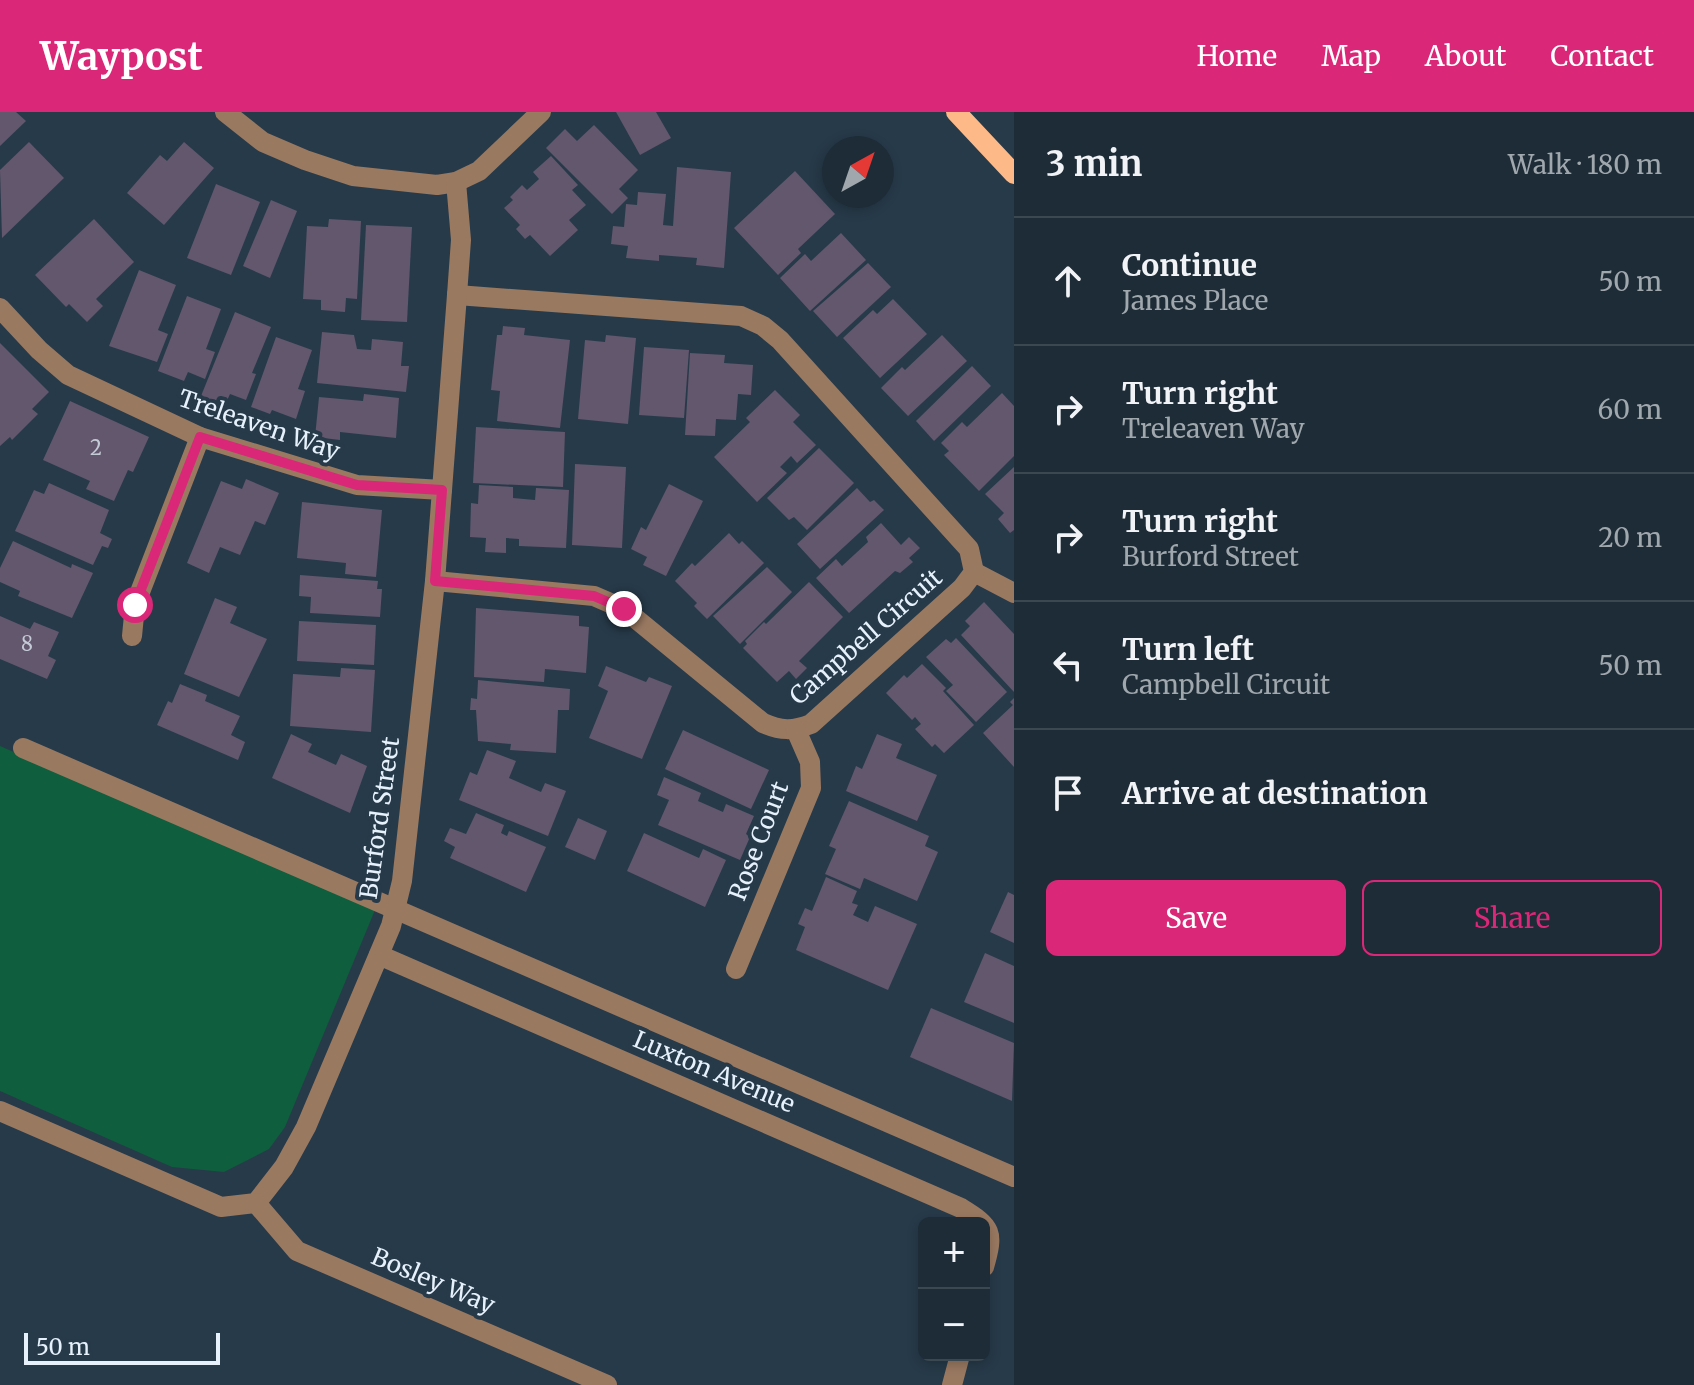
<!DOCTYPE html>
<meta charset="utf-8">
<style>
body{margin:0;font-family:Merriweather,serif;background:#2a3842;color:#f1f3f6}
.controls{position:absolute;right:24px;bottom:24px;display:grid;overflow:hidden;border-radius:12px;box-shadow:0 4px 12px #0003}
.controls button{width:72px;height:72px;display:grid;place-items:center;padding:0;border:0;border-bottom:2px solid #3b4852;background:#1d2c37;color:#f1f3f6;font:40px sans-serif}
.compass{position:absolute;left:822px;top:24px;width:72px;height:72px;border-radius:50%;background:#1d2c37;box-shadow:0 4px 12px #0003;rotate:40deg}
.scale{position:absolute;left:24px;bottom:20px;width:196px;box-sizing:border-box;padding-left:8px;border:4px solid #e6f1fb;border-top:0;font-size:22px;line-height:28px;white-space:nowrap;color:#e6f1fb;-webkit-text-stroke:6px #273a49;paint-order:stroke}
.stop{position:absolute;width:24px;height:24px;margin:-18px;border:6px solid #db2777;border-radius:50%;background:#fff}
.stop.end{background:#db2777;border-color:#fff;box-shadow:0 2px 8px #0008}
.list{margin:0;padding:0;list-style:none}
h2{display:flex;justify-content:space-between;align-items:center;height:104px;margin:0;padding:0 32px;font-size:34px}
h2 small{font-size:26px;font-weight:400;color:#a0a7ad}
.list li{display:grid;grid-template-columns:52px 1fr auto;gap:24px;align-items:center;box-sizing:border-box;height:128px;padding:0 32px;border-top:2px solid #3b4852}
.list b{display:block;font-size:30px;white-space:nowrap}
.list p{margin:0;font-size:26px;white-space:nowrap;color:#a0a7ad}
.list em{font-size:26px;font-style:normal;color:#a0a7ad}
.actions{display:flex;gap:16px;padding:24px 32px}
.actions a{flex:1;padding:18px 0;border:2px solid #db2777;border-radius:12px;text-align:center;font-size:28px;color:#db2777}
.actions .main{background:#db2777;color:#fff}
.icon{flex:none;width:44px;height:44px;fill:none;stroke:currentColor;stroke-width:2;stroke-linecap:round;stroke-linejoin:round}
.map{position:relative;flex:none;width:1014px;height:1273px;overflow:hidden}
header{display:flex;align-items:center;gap:48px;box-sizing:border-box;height:112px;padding:0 40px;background:#db2777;color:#fff}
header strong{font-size:38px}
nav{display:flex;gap:44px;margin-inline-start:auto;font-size:28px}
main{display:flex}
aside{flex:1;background:#1d2c37}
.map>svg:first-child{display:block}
.green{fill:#0f5e3d}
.building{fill:#62576c}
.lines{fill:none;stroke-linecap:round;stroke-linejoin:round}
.minor{stroke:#9a7961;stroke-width:20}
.major{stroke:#fdb987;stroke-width:20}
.route{stroke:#db2777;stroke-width:10}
.labels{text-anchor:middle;stroke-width:8;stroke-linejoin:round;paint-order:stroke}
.number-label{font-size:20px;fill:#c5cad7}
.street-label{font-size:24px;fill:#e6f1fb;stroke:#273a49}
</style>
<header>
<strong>Waypost</strong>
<nav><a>Home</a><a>Map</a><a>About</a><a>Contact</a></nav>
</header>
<main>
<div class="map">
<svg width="1014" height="1273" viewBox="0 0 1014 1273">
<rect width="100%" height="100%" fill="#273a49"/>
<!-- green -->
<polygon class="green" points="0,634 375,798 285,1015 269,1037 224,1060 172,1055 0,979"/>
<!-- building -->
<g class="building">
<polygon points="0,0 16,0 26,9 0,34"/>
<polygon points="616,0 656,0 671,26 640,43"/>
<polygon points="594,13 638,58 619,77 628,86 612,102 546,36 565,17 577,29"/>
<polygon points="29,30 64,66 2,126 0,58"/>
<polygon points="184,30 214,56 164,113 127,81 160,43 167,49"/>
<polygon points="551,44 578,73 572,78 586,93 569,108 578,118 550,144 530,123 525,127 516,117 520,113 504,96 513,88 510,85 522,73 527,78 539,67 533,60"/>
<polygon points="677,55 731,60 724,156 696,153 697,146 659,143 659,149 626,146 628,134 611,132 613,114 624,115 626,92 637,93 638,80 666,82 663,113 673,114"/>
<polygon points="795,59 835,102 798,137 801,141 778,163 734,116"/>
<polygon points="216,72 260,90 231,163 187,146"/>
<polygon points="271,88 297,99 270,166 243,154"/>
<polygon points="94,107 134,150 96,187 103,194 87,210 69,192 66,195 35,163"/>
<polygon points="329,107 361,109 357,187 346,186 345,200 321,198 321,188 303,187 307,114 328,115"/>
<polygon points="366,113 412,115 407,210 361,208"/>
<polygon points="841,121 866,148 810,199 780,166 805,142 811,149"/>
<polygon points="868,151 891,175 837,225 813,199"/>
<polygon points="139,158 176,173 158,218 168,222 157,250 109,234"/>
<polygon points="187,184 221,197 206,237 215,240 205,267 188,260 184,269 158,259"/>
<polygon points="893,187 927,222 880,266 843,226 873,198 877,202"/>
<polygon points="235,200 271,215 252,261 256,262 246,288 230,282 225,293 201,284"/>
<polygon points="503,214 525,216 524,223 570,228 560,316 497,309 500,279 491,278 497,223 502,223"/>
<polygon points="322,220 354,223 357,237 371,238 372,227 403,230 401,254 409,254 406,280 317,271"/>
<polygon points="606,223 636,226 628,312 578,307 585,228 605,230"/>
<polygon points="942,223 967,249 908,304 881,276 902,255 905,258"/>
<polygon points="276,225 312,238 298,277 305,279 296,307 272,298 270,302 251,295"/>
<polygon points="0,231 49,280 32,297 38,302 12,328 10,325 0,334"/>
<polygon points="644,235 689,238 684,306 639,303"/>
<polygon points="690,241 725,243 724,251 753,253 751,283 738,282 736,308 716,307 715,324 685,323"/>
<polygon points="972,254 991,274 934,329 916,309"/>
<polygon points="775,278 800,303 793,310 816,333 797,351 791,344 780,355 787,361 757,390 714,345 750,310 746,306"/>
<polygon points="1002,281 1014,294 1014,344 979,379 944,343 949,339 941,331 962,310 967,315"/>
<polygon points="364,282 399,286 396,326 340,320 340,328 315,325 319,285 363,289"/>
<polygon points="70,289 149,325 133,360 128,358 114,389 86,377 90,369 43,348"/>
<polygon points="476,315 565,320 563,375 473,371"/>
<polygon points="819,336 854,371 807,418 794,405 789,408 767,386"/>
<polygon points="575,352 626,355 622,436 572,433"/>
<polygon points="1014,355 1014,418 1010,421 998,407 1004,401 985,382"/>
<polygon points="246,367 279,381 265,413 255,409 240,443 220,435 209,461 187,451 221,369 242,377"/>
<polygon points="49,371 109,398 100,421 112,427 108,436 102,434 93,453 15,419 34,378 44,382"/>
<polygon points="669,372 703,389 666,464 643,453 647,445 631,437 641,415 646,418"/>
<polygon points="479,373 513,375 513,386 535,388 536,376 569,378 566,436 519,434 519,427 506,426 506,441 485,440 486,426 470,425 471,391 478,392"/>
<polygon points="857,376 870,390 874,388 884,398 820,457 797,432"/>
<polygon points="302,390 382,398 376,465 345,462 346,451 297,446"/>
<polygon points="881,411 901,433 909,425 920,436 909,446 913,450 900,461 895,459 849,501 816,466 836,447 842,454 868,430 866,425"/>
<polygon points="729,421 739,432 742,429 764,451 707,507 694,494 697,491 675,469 692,451 695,454"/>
<polygon points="13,429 71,456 72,452 93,461 72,506 18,484 20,479 0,470 0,456"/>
<polygon points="767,455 792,480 740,532 713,504"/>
<polygon points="300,463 378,469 377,477 382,477 380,505 310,501 311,485 299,484"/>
<polygon points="809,470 843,505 799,549 807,556 796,567 789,559 777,570 743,536 747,532 745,529 764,510 766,512"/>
<polygon points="215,486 237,495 230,511 267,527 239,585 184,562"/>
<polygon points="984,490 1014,522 1014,580 961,523 970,514 965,509"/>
<polygon points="476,496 579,504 579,514 589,515 586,561 545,557 544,570 474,565"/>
<polygon points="0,504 30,517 34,510 59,520 48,544 56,548 47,567 0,547"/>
<polygon points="299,509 376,513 374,553 297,549"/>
<polygon points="956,526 1007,580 976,610 946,579 953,573 926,545 946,527 951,531"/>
<polygon points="922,552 946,576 943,579 974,613 944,641 935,632 932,635 915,617 921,612 915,605 912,608 886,581 904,563 907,566"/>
<polygon points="606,554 646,570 649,565 672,574 642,647 589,626 608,579 598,574"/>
<polygon points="341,556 375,558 371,620 290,614 293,562 340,565"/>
<polygon points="478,568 570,577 569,598 558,598 556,641 510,638 511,632 478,629 476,598 470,598 471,586 477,587"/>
<polygon points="180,572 207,583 205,589 240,604 231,623 245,630 238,648 157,613 168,589 172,591"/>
<polygon points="1014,586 1014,655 983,621 1013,593 1010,590"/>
<polygon points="683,618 769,658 751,697 665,657"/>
<polygon points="291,622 312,632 308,640 336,653 341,642 367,654 350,701 272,666"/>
<polygon points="877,622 902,632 896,646 937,663 917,709 846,679 856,654 862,657"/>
<polygon points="487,638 516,649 509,666 541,680 545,671 566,679 548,724 459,688 470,660 477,663"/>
<polygon points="664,665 701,681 698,689 723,700 726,692 754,704 746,722 750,725 740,748 658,713 669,688 657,683"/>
<polygon points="849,689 929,724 925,734 938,740 917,789 864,766 860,777 825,762 836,737 829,734"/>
<polygon points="476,701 504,713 501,721 507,724 509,719 546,735 526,780 450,746 455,735 444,729 450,716 466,722"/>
<polygon points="578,706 607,719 595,748 565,735"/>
<polygon points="644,721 699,746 703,737 726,748 705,795 627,759"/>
<polygon points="826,765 857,779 852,791 858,793 853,803 868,810 875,794 917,812 888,878 796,838 805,815 798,812 805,796 812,799"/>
<polygon points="1008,780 1014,783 1014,831 990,820"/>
<polygon points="985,841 1014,854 1014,911 964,890"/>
<polygon points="931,896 1014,931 1012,989 910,945"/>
</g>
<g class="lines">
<!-- minor -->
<g class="minor">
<polyline points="225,0 263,30 305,48 353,64 437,73 456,70 479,59 541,0"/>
<polyline points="0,196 39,238 68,263 200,325 357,373 442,378"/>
<polyline points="974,460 1014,481"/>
<path d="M435 469 594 484 624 497 763 611C781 619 793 619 811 612L962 476 974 460 969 437 780 228 763 214 741 204 457 183"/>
<polyline points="132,524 135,493 200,325"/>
<polyline points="23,636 1014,1065"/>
<path d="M379 843 961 1096C992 1115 994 1120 984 1155"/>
<polyline points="736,857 811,676 810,650 796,618"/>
<polyline points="0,999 221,1095 256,1091 284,1055 306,1015 391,814 402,769 435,469 457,183 461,128 456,70"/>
<polyline points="256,1091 297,1139 607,1273"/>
<polyline points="952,1273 960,1243"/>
</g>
<!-- major -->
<polyline class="major" points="956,0 1014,62"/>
</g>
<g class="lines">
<!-- route -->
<polyline class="route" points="135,493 200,325 357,373 442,378 435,469 594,484 624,497"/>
</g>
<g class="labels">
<!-- number labels -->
<g class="number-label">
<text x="96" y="343">2</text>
<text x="27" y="539">8</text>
</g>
<!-- street labels -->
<g class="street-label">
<text transform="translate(259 313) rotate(19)" y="8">Treleaven Way</text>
<text transform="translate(866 525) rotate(-41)" y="8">Campbell Circuit</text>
<text transform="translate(380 706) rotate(-82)" y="8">Burford Street</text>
<text transform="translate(759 729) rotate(-69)" y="8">Rose Court</text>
<text transform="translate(714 960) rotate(23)" y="8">Luxton Avenue</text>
<text transform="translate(433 1169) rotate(23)" y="8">Bosley Way</text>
</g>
</g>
</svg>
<div class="controls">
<button>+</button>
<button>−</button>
</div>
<svg class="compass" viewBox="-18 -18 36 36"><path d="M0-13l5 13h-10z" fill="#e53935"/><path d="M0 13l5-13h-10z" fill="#a0a7ad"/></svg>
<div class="scale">50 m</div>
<div class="stop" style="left:135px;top:493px"></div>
<div class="stop end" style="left:624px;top:497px"></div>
</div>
<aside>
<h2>3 min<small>Walk · 180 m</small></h2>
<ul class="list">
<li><svg class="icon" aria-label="ahead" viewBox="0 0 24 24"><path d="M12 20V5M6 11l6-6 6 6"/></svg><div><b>Continue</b><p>James Place</p></div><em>50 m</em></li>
<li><svg class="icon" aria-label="right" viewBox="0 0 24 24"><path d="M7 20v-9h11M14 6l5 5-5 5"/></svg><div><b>Turn right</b><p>Treleaven Way</p></div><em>60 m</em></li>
<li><svg class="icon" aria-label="right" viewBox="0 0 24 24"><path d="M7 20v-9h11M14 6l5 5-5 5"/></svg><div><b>Turn right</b><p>Burford Street</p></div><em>20 m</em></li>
<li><svg class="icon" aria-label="left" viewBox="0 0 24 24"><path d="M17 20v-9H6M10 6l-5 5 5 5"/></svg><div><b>Turn left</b><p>Campbell Circuit</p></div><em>50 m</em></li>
<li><svg class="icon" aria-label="arrive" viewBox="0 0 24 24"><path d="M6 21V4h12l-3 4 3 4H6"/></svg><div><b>Arrive at destination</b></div></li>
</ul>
<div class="actions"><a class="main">Save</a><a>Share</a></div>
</aside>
</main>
